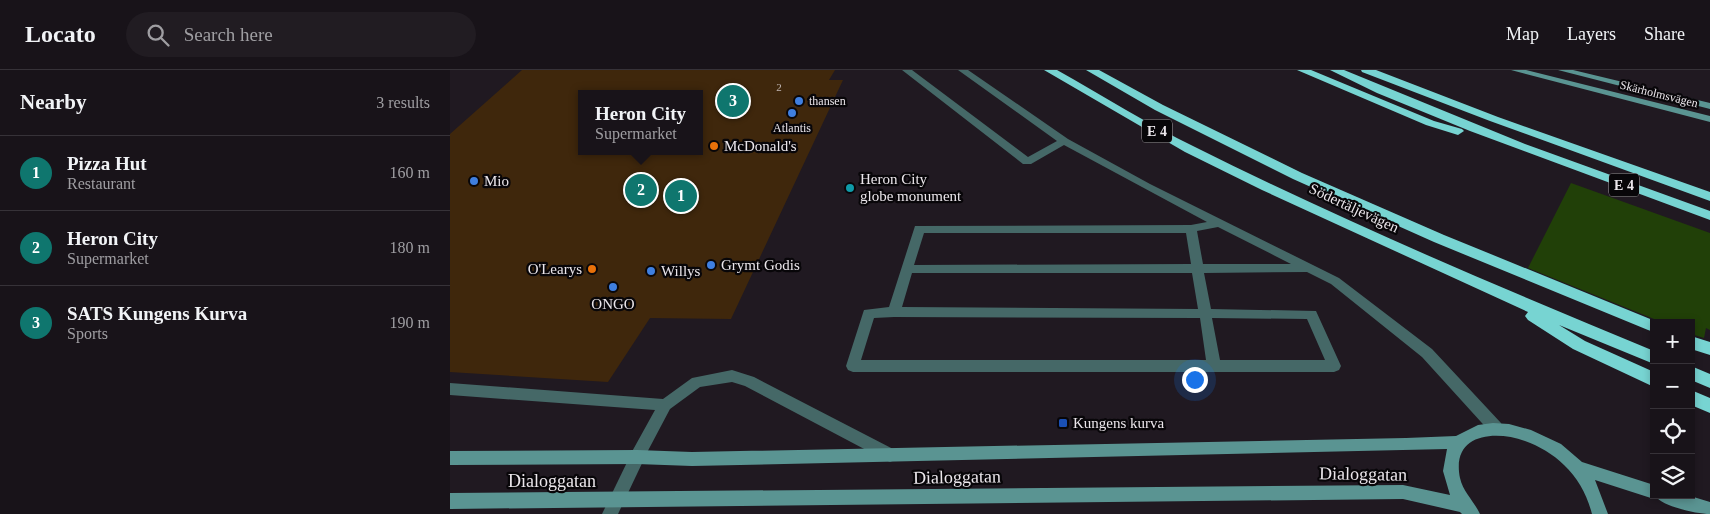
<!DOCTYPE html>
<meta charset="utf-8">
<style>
body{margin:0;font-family:Georgia,serif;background:#211c22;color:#f1f3f6}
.controls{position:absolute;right:15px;bottom:15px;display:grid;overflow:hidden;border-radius:0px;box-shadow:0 2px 8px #0003}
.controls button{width:45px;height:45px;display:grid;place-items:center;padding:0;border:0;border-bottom:1px solid #363238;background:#181319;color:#f1f3f6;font:25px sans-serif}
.you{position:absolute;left:744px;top:309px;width:18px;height:18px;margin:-12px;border:4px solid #fff;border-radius:50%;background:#1a73e8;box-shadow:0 0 0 8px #1a73e833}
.badge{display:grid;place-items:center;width:32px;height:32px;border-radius:50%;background:#0f766e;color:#fff;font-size:16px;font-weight:700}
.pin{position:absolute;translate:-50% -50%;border:2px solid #fff;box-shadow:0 1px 5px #0006}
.popup{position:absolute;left:128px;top:20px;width:125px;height:65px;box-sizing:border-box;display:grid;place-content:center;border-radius:0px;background:#181319;filter:drop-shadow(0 1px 4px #0005);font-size:16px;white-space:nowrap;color:#9f9ea2}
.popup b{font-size:19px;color:#f1f3f6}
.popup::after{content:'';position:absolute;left:50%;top:100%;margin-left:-10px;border:10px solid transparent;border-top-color:#181319}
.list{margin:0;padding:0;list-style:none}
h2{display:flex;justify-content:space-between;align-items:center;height:65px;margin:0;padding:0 20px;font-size:21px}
h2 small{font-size:16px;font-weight:400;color:#9f9ea2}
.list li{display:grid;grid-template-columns:32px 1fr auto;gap:15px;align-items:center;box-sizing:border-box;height:75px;padding:0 20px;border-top:1px solid #363238}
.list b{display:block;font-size:19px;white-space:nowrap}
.list p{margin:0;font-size:16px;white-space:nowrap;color:#9f9ea2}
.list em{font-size:16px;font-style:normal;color:#9f9ea2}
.icon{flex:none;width:28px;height:28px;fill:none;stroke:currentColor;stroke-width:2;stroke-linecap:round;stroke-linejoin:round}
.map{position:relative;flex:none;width:1260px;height:444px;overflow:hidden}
header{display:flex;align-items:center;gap:30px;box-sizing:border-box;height:70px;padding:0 25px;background:#181319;border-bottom:1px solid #363238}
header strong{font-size:24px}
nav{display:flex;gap:28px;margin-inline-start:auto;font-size:18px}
.search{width:350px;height:45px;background:#211c22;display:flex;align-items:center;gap:12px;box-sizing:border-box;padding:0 18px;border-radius:28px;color:#9f9ea2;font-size:19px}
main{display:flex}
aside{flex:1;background:#181319}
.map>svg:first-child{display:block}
.green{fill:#214008}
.building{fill:#3f270c;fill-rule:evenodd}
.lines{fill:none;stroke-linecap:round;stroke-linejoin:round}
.lane{fill:#456867;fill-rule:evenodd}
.street{fill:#456867;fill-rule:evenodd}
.secondary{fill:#5a9492;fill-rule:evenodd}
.highway{fill:#77d4d2;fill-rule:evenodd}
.shop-dot{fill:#3f7fe0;stroke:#080609;stroke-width:2}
.food-dot{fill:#e8710a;stroke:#080609;stroke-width:2}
.culture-dot{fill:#0f9aa8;stroke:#080609;stroke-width:2}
.transit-dot{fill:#1a4fb4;stroke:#080609;stroke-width:2}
.labels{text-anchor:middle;stroke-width:4.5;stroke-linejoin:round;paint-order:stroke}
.far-number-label{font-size:11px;fill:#c0b6b3}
.far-street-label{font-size:12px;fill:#ebe6eb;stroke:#080609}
.far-poi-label{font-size:12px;fill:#ebe6eb;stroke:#080609;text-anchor:start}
.shield{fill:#080609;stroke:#a7a3a7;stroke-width:1}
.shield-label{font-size:14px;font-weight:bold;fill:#ebe6eb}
.poi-label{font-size:15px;fill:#ebe6eb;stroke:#080609;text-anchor:start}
.street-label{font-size:15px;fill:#ebe6eb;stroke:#080609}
.near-street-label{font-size:18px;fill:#ebe6eb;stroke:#080609}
</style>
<header>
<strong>Locato</strong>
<div class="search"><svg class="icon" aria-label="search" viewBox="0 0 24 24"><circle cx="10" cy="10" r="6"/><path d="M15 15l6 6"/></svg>Search here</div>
<nav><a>Map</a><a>Layers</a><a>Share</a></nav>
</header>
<main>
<aside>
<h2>Nearby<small>3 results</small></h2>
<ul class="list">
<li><span class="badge">1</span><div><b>Pizza Hut</b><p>Restaurant</p></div><em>160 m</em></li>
<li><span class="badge">2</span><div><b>Heron City</b><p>Supermarket</p></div><em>180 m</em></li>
<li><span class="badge">3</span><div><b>SATS Kungens Kurva</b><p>Sports</p></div><em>190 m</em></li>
</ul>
</aside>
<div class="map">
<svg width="1260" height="444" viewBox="0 0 1260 444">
<rect width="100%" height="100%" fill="#201921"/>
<!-- green -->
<polygon class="green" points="1121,113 1260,163 1260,260 1256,258 1254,268 1241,264 1241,253 1214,253 1078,198"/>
<!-- building -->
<path class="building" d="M72 0H385L379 10H393L281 249 200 248 158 312 0 302V64ZM132 24H250V81H132Z"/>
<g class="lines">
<!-- lane -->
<g class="lane">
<path d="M452 0H462L578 87 607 71 508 0H518L618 69 700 114 889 208 982 279 1051 353 1053 358 1051 363 1046 364 1041 363 972 287 881 214 857 202 754 203 761 239 866 241 891 296 889 300 884 302H403L398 300 396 296 413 243 414 240 439 237 465 156 741 155 757 152 614 75 581 94H573ZM768 157 841 194H753L747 161ZM474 163H736L741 194 464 195ZM462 203H742L748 239 452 237ZM444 247 750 248 756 290H411L424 248ZM762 248 857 249 875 290H770Z"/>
<polygon points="282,300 304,307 445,380 448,385 445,390 440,392 435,390 295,316 282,312 250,317 220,339 192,392 187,394 182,392 179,387 205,340 0,325 0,313 213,329 242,308"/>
</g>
<!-- street -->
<polygon class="street" points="187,380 192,382 195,387 168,444 152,444 182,382"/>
<!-- secondary -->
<g class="secondary">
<polygon points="1061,0 1076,0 1260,46 1260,52"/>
<polygon points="1108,0 1123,0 1260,33 1260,39"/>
<path d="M1043 353 1059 354 1081 360 1111 374 1132 392 1204 415V425H1237L1260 432V444C1247 444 1216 437 1207 428L1204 429 1145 410 1158 444H1142C1137 425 1128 408 1114 395 1103 384 1089 376 1075 371 1044 360 1001 364 1010 408 1013 422 1024 431 1030 444H1012L1010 442 953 429 0 439V423L953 415 1000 425 993 401 997 379 242 396 187 394 0 395V381L187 380 242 382 956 368 1006 366 1028 355Z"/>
</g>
<!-- highway -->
<g class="highway">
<path d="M594 0H607C653 26 698 54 745 77 895 152 1049 217 1204 281V294L1109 255 1135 271 1204 302V317L1123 279 1078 250 1075 246 1078 242 812 120 735 82Z"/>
<polygon points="636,0 649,0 713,35 852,103 994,165 1210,253 1204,253 1204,262 1198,260 984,172 843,109 705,40"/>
<polygon points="847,0 861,0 984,51 1012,59 1014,61 1008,65 976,55"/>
<polygon points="880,0 894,0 1075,74 1260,141 1260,150 1020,61 927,23"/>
<polygon points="911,0 926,0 1048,47 1260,122 1260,131 1040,51 912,2"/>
<polygon points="1241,266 1260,272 1260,285 1241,279"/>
<polygon points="1241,296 1260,304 1260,318 1241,310"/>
<polygon points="1241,320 1260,328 1260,343 1241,335"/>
</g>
</g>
<!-- markers -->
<g class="shop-dot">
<circle cx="349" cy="31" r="5"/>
<circle cx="342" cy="43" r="5"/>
<circle cx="24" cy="111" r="5"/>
<circle cx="261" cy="195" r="5"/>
<circle cx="201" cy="201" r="5"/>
<circle cx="163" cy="217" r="5"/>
</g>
<g class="food-dot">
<circle cx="264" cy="76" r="5"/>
<circle cx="142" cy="199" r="5"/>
</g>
<circle class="culture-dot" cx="400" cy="118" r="5"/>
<rect class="transit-dot" x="608" y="348" width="10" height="10" rx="2.5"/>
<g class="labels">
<!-- far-number labels -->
<g class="far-number-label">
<text x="329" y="21">2</text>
</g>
<!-- far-street labels -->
<g class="far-street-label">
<text transform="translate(1209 24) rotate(14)" y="4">Skärholmsvägen</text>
</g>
<!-- far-poi labels -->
<g class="far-poi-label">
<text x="359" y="35">thansen</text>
<text x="342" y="62" text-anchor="middle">Atlantis</text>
</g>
<!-- shield labels -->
<g class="shield">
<rect x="692" y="49.5" width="30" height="23" rx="4"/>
<rect x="1159" y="103.5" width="30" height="23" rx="4"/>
</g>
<g class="shield-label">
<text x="707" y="66">E 4</text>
<text x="1174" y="120">E 4</text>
</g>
<!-- poi labels -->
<g class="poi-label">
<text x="274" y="81">McDonald's</text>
<text x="410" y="114">Heron City<tspan x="410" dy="17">globe monument</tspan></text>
<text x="34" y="116">Mio</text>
<text x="271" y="200">Grymt Godis</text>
<text x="132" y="204" text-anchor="end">O'Learys</text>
<text x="211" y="206">Willys</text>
<text x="163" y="239" text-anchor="middle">ONGO</text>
<text x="623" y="358">Kungens kurva</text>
</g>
<!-- street labels -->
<g class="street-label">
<text transform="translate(904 138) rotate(25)" y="5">Södertäljevägen</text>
</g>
<!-- near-street labels -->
<g class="near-street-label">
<text transform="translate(913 404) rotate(1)" y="6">Dialoggatan</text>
<text transform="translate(507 407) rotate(-1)" y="6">Dialoggatan</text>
<text x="102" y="417">Dialoggatan</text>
</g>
</g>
</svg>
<div class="controls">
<button>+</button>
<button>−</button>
<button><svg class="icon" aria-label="locate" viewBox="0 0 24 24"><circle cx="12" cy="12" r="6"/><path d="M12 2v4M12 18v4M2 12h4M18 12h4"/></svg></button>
<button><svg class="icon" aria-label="layers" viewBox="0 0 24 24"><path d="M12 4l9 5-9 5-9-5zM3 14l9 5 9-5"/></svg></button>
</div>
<div class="you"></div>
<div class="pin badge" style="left:231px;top:126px">1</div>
<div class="pin badge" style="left:191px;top:120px">2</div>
<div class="popup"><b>Heron City</b>Supermarket</div>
<div class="pin badge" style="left:283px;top:31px">3</div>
</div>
</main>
